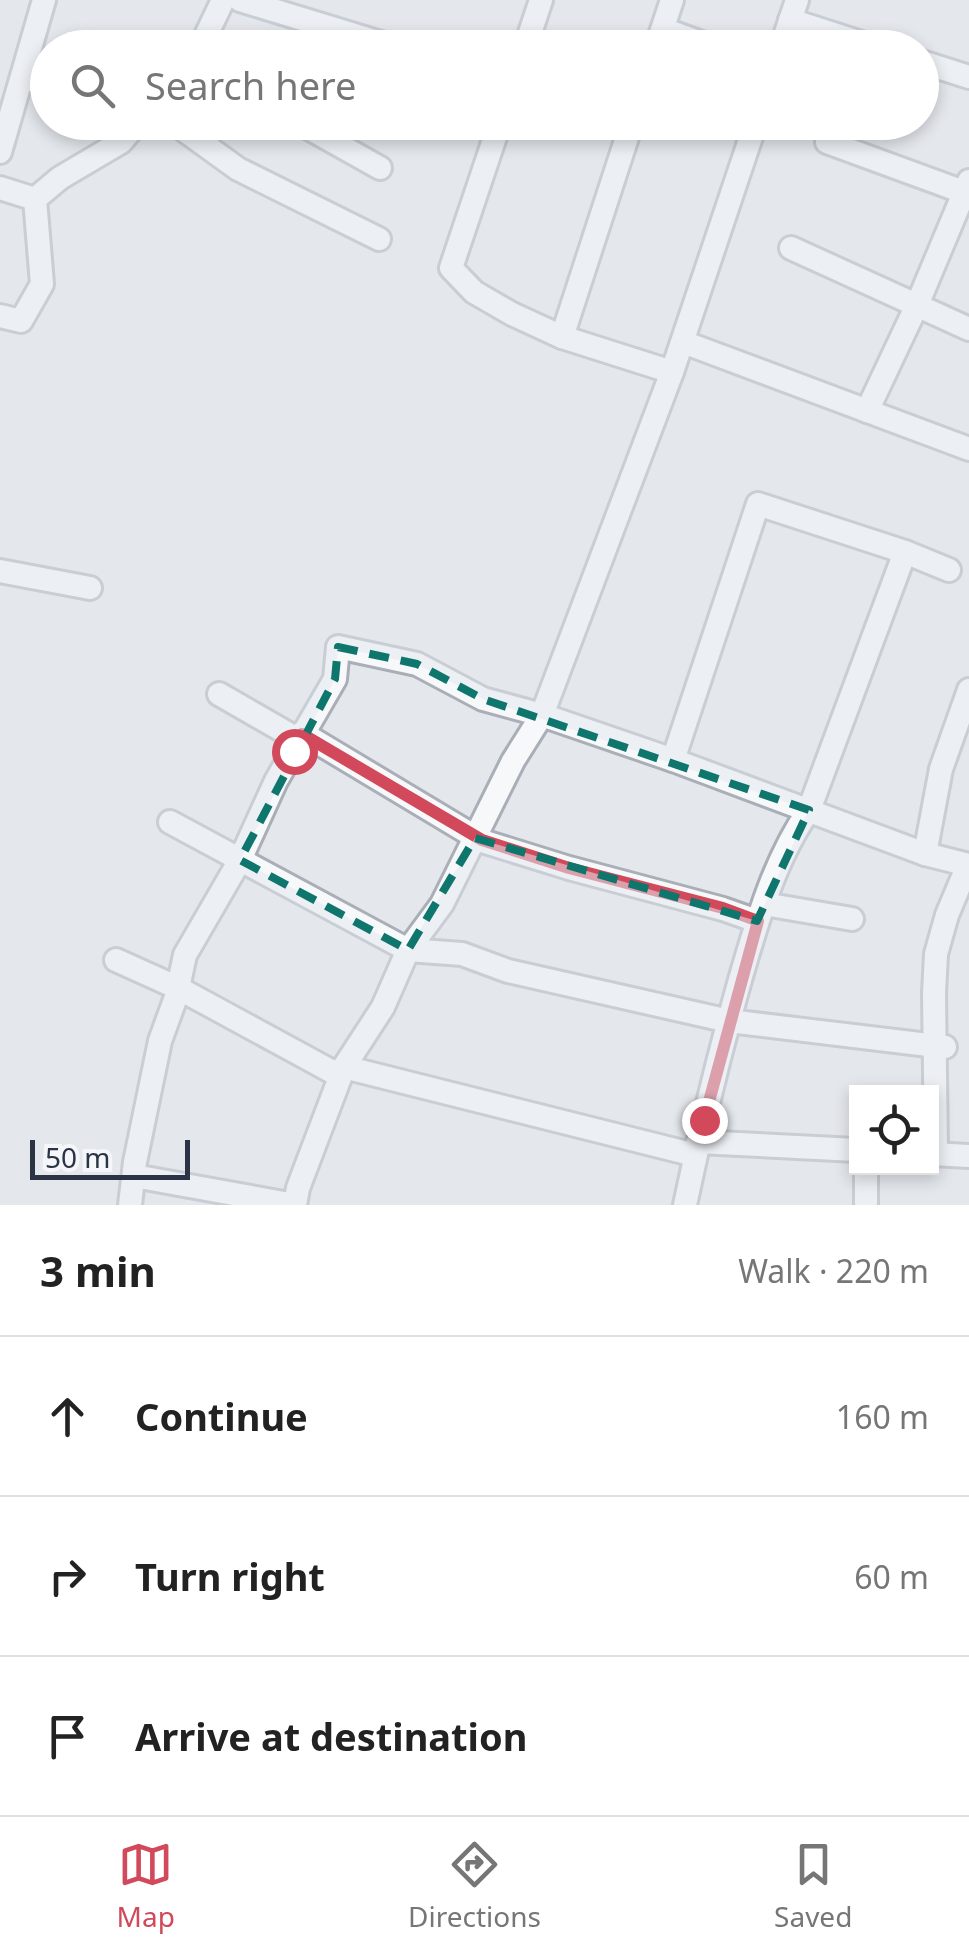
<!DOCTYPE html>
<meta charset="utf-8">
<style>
body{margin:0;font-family:"Noto Sans",sans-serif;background:#f2f2f2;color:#222}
.controls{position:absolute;right:30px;bottom:30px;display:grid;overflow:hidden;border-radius:0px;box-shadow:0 5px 15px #0003}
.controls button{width:90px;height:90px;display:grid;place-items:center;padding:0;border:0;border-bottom:2px solid #e0e0e0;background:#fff;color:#222;font:50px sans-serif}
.scale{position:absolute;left:30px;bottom:25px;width:160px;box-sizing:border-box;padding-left:10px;border:5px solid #2b3445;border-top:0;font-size:28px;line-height:35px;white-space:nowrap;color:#2b3445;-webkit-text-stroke:8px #f4f6f9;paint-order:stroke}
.stop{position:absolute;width:30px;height:30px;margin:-22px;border:8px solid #d1495b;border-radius:50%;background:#fff}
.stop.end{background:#d1495b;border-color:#fff;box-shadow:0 2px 10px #0008}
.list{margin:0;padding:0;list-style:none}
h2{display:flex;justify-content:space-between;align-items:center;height:130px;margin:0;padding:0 40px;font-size:42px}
h2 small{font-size:32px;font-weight:400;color:#767676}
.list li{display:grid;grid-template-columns:65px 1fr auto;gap:30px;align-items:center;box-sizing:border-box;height:160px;padding:0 40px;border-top:2px solid #e0e0e0}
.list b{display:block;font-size:38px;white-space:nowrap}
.list em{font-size:32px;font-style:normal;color:#767676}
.icon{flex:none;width:55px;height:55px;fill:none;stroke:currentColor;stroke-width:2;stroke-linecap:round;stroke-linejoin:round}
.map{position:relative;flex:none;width:969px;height:1205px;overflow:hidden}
.search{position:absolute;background:#fff;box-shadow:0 5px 15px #0003;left:30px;right:30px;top:30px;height:110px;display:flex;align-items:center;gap:25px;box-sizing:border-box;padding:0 35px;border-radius:55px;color:#767676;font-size:38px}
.sheet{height:610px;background:#fff}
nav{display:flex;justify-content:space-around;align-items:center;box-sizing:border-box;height:140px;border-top:2px solid #e0e0e0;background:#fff;font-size:28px;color:#767676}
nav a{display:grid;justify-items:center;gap:5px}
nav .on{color:#d1495b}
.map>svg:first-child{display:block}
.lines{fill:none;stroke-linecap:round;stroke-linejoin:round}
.minor-casing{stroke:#a9aeb7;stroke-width:28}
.minor{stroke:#f7f8fa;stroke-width:22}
.route{stroke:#d1495b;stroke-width:12}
.marked{fill:none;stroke:#0f766e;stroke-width:8;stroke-dasharray:20 12;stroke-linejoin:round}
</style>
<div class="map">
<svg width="969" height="1205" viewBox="0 0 969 1205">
<rect width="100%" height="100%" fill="#e4e7ec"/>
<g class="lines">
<defs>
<g id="minor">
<polyline points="240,0 397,48"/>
<polyline points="790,20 877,48"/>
<polyline points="663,29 715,48"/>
<polyline points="200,48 223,0"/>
<polyline points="525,48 541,0"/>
<polyline points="656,48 672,0"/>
<polyline points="781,48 797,0"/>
<polyline points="922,62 969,77"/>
<polyline points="23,77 48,86"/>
<polyline points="173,122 238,169 379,239"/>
<polyline points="298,122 380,168"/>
<polyline points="500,122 451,268 474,292 512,314 562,337 672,372"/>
<polyline points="827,142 969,194"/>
<polyline points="0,152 44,0"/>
<polyline points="0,188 35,199"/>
<polyline points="791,248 969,329"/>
<polyline points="0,316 21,321 42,284 35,199 60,178 121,142 138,122"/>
<polyline points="562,337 632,122"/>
<polyline points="683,342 969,449"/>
<polyline points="867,411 917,305 969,181"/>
<polyline points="0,571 90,588"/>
<polyline points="219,694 299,740"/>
<polyline points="302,733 482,841 569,868 723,909 757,921"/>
<polyline points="673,760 758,504 905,552 949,570"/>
<polyline points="170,822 408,950 462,954 508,971 729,1021 945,1047"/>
<polyline points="925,854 941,769 969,690"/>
<polyline points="764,904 852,919"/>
<polyline points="116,960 178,988 340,1076"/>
<polyline points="344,1067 695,1155"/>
<polyline points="698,1142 856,1150"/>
<polyline points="932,1154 969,1156"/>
<polyline points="936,1154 934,993 936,954 947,915 968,865"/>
<polyline points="134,1176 295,1205"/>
<polyline points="130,1205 135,1162 160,1041 176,997 185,955 240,860 276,781 335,679 338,647 417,664 483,699 542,715 673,760 925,854 969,865"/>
<polyline points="295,1205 298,1188 344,1067 383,1007 408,950 442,904 513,761 542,715 672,372 756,122"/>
<path d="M685 1205C701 1129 719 1055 740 980 757 922 774 860 809 810L905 552"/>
<polyline points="866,1205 866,1168"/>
</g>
</defs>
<!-- minor casing -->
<use href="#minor" class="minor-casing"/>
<!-- minor -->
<use href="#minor" class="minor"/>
</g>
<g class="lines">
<!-- route -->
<polyline class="route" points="294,751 302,734 482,840 569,868 723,908 758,921 704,1120"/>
</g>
<!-- marked area -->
<path d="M0 0H969V1205H0ZM338 647 417 664 483 699 809 810 757 921 475 838 408 950 240 860 335 679Z" fill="#e4e7ec" fill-opacity=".55" fill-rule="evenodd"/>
<path class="marked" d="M338 647 417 664 483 699 809 810 757 921 475 838 408 950 240 860 335 679Z"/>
</svg>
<div class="controls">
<button><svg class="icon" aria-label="locate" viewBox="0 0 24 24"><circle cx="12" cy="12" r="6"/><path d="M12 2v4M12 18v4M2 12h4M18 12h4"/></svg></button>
</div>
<div class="scale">50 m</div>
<div class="stop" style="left:294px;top:751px"></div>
<div class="stop end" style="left:704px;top:1120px"></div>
<div class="search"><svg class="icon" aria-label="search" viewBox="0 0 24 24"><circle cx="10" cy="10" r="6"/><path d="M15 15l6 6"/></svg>Search here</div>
</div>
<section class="sheet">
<h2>3 min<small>Walk · 220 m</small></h2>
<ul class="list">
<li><svg class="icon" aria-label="ahead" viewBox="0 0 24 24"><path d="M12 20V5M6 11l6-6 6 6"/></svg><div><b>Continue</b></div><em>160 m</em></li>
<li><svg class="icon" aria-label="right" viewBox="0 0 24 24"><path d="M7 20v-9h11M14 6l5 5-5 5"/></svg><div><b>Turn right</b></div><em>60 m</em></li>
<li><svg class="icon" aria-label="arrive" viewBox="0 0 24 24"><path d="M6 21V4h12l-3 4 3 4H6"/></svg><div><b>Arrive at destination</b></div></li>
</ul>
</section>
<nav>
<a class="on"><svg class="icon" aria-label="map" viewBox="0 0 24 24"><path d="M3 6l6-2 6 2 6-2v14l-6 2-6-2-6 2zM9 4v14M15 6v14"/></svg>Map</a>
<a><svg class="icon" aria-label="directions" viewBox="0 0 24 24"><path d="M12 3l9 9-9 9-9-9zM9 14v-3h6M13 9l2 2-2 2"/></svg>Directions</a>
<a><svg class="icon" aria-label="saved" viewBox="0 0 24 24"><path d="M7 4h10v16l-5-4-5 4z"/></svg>Saved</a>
</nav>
